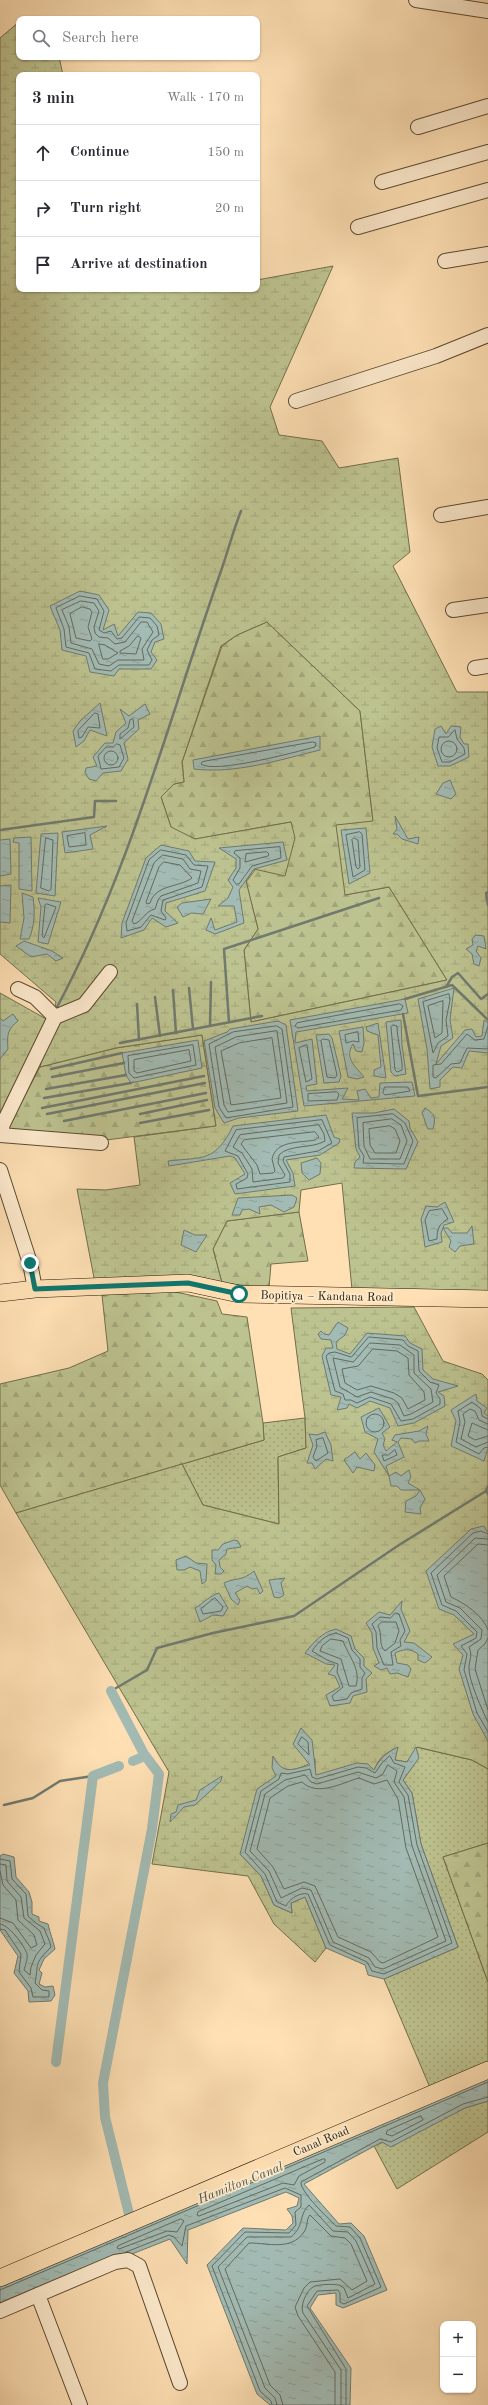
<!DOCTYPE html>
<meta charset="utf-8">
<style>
body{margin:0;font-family:"Old Standard TT",serif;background:#f7f7f7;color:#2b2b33}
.controls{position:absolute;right:12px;bottom:12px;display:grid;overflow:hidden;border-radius:8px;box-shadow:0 1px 3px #0004}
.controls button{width:36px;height:36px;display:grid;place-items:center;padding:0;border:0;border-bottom:1px solid #e1e1e2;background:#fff;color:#2b2b33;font:20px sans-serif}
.stop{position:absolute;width:12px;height:12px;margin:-9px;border:3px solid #0f766e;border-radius:50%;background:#fff}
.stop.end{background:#0f766e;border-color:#fff;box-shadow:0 1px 4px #0008}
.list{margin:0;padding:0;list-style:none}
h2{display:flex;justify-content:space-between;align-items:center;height:52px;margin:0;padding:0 16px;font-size:17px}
h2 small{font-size:13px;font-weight:400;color:#7c7c81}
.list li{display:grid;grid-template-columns:26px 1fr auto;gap:12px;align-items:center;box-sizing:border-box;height:56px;padding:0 16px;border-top:1px solid #e1e1e2}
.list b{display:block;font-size:15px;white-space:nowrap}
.list em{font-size:13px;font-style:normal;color:#7c7c81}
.icon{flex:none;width:22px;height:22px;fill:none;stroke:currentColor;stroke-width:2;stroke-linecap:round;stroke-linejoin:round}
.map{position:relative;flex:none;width:488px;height:2405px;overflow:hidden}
.search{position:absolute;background:#fff;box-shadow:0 1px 3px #0004;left:16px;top:16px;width:244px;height:44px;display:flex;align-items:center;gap:10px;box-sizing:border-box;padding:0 14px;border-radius:8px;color:#7c7c81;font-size:15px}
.panel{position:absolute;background:#fff;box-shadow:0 1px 3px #0004;left:16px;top:72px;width:244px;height:220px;border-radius:8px}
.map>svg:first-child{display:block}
.grass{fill:url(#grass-dots);stroke:#726e4c}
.forest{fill:url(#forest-firs);stroke:#726e4c}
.wetland{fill:url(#wetland-marsh);stroke:#726e4c;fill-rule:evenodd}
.water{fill:url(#water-ripples);stroke:#707a6f}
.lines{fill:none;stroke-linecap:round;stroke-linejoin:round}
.shore{stroke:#646a5e;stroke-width:1}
.stream{stroke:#707a6f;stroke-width:2.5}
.canal{stroke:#a2bbb4;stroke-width:10}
.minor-casing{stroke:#5c4b32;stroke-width:16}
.major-casing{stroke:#261907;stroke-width:18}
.minor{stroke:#feebce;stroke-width:14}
.major{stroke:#fee0b4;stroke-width:17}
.route{stroke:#0f766e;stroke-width:5}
.labels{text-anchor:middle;stroke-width:3.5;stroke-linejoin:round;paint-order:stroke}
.street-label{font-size:12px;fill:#261907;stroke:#feebce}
.water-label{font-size:13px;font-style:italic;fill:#515244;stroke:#feebce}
</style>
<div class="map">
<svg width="488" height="2405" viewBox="0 0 488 2405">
<defs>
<pattern id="grass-dots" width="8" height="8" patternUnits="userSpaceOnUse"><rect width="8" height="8" fill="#bdc390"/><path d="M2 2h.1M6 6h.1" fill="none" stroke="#a2a77b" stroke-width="1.8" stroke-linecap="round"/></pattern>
<pattern id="forest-firs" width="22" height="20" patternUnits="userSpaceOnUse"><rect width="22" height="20" fill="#bdc390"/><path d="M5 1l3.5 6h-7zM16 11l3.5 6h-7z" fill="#a2a77b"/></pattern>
<pattern id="wetland-marsh" width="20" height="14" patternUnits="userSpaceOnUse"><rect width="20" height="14" fill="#bdc390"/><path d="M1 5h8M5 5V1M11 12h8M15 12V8" fill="none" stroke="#a2a77b"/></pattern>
<pattern id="water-ripples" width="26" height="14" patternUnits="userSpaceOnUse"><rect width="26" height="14" fill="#a2bbb4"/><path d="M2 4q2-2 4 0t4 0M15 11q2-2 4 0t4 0" fill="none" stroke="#8ba099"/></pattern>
</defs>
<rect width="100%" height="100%" fill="#fee0b4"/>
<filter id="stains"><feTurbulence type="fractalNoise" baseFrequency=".005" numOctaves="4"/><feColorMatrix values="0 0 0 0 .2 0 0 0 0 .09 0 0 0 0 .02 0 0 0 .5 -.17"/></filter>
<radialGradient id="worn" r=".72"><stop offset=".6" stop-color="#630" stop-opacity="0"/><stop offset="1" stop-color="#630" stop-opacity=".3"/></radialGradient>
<!-- grass -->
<g class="grass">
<polygon points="305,1418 306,1448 278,1457 279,1524 203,1505 182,1464 264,1440 263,1423"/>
<polygon points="416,1747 472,1760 488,1769 488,1843 443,1857 488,1982 488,2063 431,2090 384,1979 458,1947 421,1844 412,1793 403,1780 418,1758"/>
<polygon points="488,2101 488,2132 397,2189 374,2146 465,2108"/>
</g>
<!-- forest -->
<g class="forest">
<polygon points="267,622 360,711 373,821 345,895 389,887 447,980 251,1022 244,950 258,929 246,882 291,822 196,839 172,830 161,797 174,784 184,782 182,762 222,646 237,635"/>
<polygon points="202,1035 216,1126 106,1140 6,1131 40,1067 116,1048"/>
<polygon points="299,1212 308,1261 271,1264 269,1288 222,1283 213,1249 227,1221"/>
<polygon points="171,1291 217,1301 222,1314 247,1317 263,1423 264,1440 16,1513 0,1485 0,1384 69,1368 108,1351 102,1295"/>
<polygon points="488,1843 488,1982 443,1857"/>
</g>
<!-- wetland -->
<g class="wetland">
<path d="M19 22V57H59L63 75H19V289H257V280L333 266 270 407 279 435 322 441 339 468 398 458 410 552 393 566 457 692H488V1292L352 1290 342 1183 301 1190 299 1212 227 1221 213 1249 222 1283H95L77 1189 106 1190 140 1185 134 1137 216 1126 202 1035 116 1048 40 1067 56 1002 0 954V38ZM267 622 360 711 373 821 336 825 345 895 389 887 447 980 251 1022 244 950 258 929 246 881 254 869 285 876 295 838 291 822 195 839 171 827 161 797 174 784 184 782 182 762 221 646 237 635Z"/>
<polygon points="0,993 48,1020 0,1117"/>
<path d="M414 1307 443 1361 482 1374 488 1380V1769L472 1760 417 1747 407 1762 395 1760 397 1748C385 1753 379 1758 374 1770L315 1776V1759C308 1766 289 1774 280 1767 277 1765 275 1760 273 1757L277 1776 240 1854 261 1876 274 1905 292 1913 291 1903 305 1897 326 1948 315 1962 274 1924 248 1876 152 1864 169 1772 16 1513 182 1464 203 1505 279 1524 278 1457 306 1448 305 1418 291 1308Z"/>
</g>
<!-- water -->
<g class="water">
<polygon points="80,591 99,595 109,610 103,630 114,624 118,636 138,612 151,613 161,624 164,639 155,642 151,652 157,660 151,669 119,669 114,676 90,672 86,656 62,650 60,630 50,606"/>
<polygon points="100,703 107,736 90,730 84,741 76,747 73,731 80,721"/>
<polygon points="145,704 150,714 138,720 139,729 124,743 128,759 121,771 103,773 96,781 89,779 85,773 86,768 97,766 93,757 105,743 113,743 116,732 126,723 120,709 129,716"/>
<polygon points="441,726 446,734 451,726 461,727 460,737 464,744 468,744 469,757 450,766 438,766 432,747 435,729"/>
<path d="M320 736V750C279 760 236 774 194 769L193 760Z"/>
<polygon points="450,780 456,794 451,799 436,794 443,783"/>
<polygon points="395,816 408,839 419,837 418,844 402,839 397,834 393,834 397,829"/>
<polygon points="107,826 90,835 93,849 65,853 62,832"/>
<polygon points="366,828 370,873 349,884 341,830"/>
<polygon points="58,833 55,896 36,893 41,834"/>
<polygon points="31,837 32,891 19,889 19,843 13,842 14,838"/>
<polygon points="10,839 11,874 0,876 0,840"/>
<polygon points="283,842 287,860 254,869 239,890 244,923 215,934 206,930 211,918 215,930 237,922 234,906 218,906 228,898 233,887 228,880 236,868 236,859 219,848"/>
<polygon points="161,845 189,851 195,861 215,862 205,891 166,903 165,911 178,923 166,927 152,918 144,930 121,938 122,923 146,858"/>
<polygon points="11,885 10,923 0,922 0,886"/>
<path d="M22 893 33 897C35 912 35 925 29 939H20L24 918Z"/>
<polygon points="38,898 61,902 48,944 38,942 41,907"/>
<polygon points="211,899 203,914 191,913 183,917 177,907 182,903"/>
<polygon points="476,935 484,936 486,949 478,946 476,951 481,958 479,966 474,964 472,954 466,949 473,945 472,939"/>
<polygon points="24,941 52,951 63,958 56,961 47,954 31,957 16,946"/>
<polygon points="454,988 450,1020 453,1038 441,1046 436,1064 465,1030 472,1029 476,1037 482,1036 484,1020 488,1023 488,1053 469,1051 462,1068 453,1067 440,1080 440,1087 430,1089 427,1049 418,999"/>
<polygon points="405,999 408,1013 296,1032 295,1043 312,1039 317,1084 306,1086 307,1091 348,1088 342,1099 359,1100 357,1091 365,1089 371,1098 379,1097 380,1083 412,1082 415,1096 304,1106 290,1020"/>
<path d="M13 1014 18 1021C7 1029 7 1036 8 1049L0 1059V1018L3 1021Z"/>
<polygon points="401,1020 402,1045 406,1074 395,1076 391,1072 386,1022"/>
<polygon points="278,1021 286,1025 298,1111 239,1118 224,1123 215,1108 204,1041 227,1032 230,1029"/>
<polygon points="378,1023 386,1078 374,1076 374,1070 381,1067 378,1035 367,1031 366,1027"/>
<path d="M363 1027 364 1043 362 1052 356 1051 353 1044C344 1058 355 1066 364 1077L357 1079 348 1077 339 1031Z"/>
<polygon points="329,1034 332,1038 341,1076 339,1082 324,1083 316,1035"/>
<polygon points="198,1040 202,1068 131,1083 126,1075 122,1053"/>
<path d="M425 1108C435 1114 436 1118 433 1129H428C425 1124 425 1119 422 1113Z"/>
<polygon points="394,1109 409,1121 410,1128 418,1142 406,1169 354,1168 355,1162 360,1157 356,1149 352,1113 374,1113"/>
<path d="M326 1115 334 1137 340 1139 339 1143 320 1155 286 1160 293 1173 295 1186 235 1194 230 1183 245 1174 235 1158 230 1156 169 1166 168 1161C204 1157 215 1162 233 1126Z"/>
<polygon points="317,1158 321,1163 320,1174 309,1180 302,1173 301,1163"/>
<polygon points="292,1195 297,1198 294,1207 284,1212 271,1205 259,1207 260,1214 249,1209 242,1210 240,1215 232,1215 238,1198"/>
<polygon points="445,1202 454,1222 444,1225 443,1228 448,1228 452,1233 467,1233 472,1226 474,1244 460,1246 455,1252 449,1247 451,1241 443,1228 441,1233 442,1242 425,1247 421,1219 426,1206 437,1207"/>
<polygon points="184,1230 195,1235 207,1235 196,1252 181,1245"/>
<polygon points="338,1322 348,1328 345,1335 336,1342 337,1349 350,1354 367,1333 405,1336 410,1343 422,1349 423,1370 433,1379 458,1386 438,1392 444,1396 445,1406 414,1423 398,1426 390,1408 370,1401 357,1408 349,1404 347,1408 337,1410 341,1397 331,1395 322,1356 326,1348 333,1348 331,1340 321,1339 318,1334 321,1331 324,1334 329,1335"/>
<polygon points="476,1394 477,1401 487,1408 484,1413 488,1416 488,1448 484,1461 451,1446 456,1421 451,1410"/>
<polygon points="379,1408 390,1427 382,1433 385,1439 383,1445 386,1451 397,1442 392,1440 395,1435 419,1431 428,1426 426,1434 429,1441 419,1441 415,1443 412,1439 401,1438 398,1442 404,1457 386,1466 389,1476 396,1472 401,1476 409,1470 411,1477 408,1483 420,1490 425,1499 420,1508 421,1514 405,1512 406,1501 416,1496 420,1490 401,1490 397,1486 391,1486 389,1476 374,1452 378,1439 365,1432 361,1417"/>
<polygon points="325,1432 331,1445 333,1461 326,1459 315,1469 312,1463 307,1463 313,1445 309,1434 317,1435"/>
<polygon points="355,1452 360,1459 366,1453 375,1465 374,1471 357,1467 353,1473 344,1460"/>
<polygon points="484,1526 488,1533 488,1741 473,1714 459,1669 463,1655 453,1644 474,1634 454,1615 439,1609 426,1571 471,1529"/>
<polygon points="234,1540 238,1541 241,1547 227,1549 226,1554 219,1560 220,1567 224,1571 221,1574 215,1574 216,1565 212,1560 212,1550 218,1550 223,1544"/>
<polygon points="186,1556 196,1563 207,1564 206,1581 202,1584 200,1571 190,1567 184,1570 177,1570 176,1560"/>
<path d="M254 1571 263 1591 260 1594 257 1588 252 1589 247 1586 235 1593 240 1600 238 1605 231 1599 224 1583C236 1577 241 1582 254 1571Z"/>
<polygon points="285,1578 281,1583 284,1595 279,1598 274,1597 269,1580"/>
<path d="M219 1593 228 1608 223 1616 213 1615 200 1622 195 1608C204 1603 209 1596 219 1593Z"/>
<path d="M402 1601 401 1609 410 1631 404 1642 414 1643 432 1657 425 1663 418 1660V1654C410 1648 403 1649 395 1653L397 1663 408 1665 411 1669 408 1677 397 1673 390 1674 387 1668 381 1670 374 1666 379 1663 373 1648 372 1633 366 1623 379 1612 390 1615Z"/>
<path d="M336 1629 351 1636 355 1649 364 1658V1666L372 1673 366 1679 367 1692 353 1696 350 1703 330 1706 326 1695 340 1687 335 1676 328 1674 335 1665 326 1664 305 1653C314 1642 322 1632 336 1629Z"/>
<path d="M301 1728 312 1740 316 1775 357 1763 368 1764 374 1770C380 1758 386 1753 398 1747L395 1760 407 1762 416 1747 419 1758 403 1780 412 1793 421 1844 458 1947 384 1979 368 1975 365 1965 326 1948 305 1897 291 1903 292 1913 274 1905 261 1876 240 1854 257 1789 276 1776 272 1768 273 1756C283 1775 291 1770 310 1765L293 1744Z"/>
<polygon points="222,1776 221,1781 195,1805 184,1807 170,1822 171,1814 176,1812 178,1805 196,1800 200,1790"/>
<path d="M3 1854 14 1857 16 1877 29 1892 32 1902V1914L39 1917V1921L48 1924C50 1933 53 1940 55 1949L44 1959 39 1970 42 1973 39 1984 45 1987 53 1986 55 1995 51 2001 29 2002 28 1991 14 1973 18 1956 0 1930V1856Z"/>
<polygon points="488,2077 488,2101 465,2108 391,2147 382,2142 304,2184 339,2224 351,2223 364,2236 387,2290 343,2308 336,2305 336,2293 318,2295 310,2308 351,2368 350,2405 270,2405 257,2394 207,2265 243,2228 286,2230 293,2223 292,2216 287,2209 297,2206 299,2198 286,2192 188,2230 187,2264 170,2239 0,2306 0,2286"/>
</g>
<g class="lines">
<!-- shore -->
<g class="shore">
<polygon points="80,596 97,599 104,611 99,630 104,633 111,631 117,639 122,638 139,617 150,618 157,626 159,635 152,640 147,650 152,660 149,665 119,665 111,671 95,669 89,653 66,647 64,629 56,608"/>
<polygon points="81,601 94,603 99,611 94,627 95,633 99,637 108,638 115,644 125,642 141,622 147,622 153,632 142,649 144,660 118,660 109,666 99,664 92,649 71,643 69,627 62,610"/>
<polygon points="82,607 90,609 92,612 88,627 92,639 90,641 76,638 70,614"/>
<polygon points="138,636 141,638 136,654 120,653 120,651 129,646"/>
<polygon points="99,644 105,645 118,653 108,659 103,659"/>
<polygon points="95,713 98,714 100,728 88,727 82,737 79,738 78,731"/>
<polygon points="133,719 134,727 120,739 120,734 128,728 130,720"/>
<polygon points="455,730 457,739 464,748 465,754 450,762 442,762 437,748 439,737 448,737"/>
<circle cx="449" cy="749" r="8"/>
<path d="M313 742 316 743 315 747C296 752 214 774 201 764L202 762Z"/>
<polygon points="117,744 120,745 124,758 119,767 101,769 98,756 106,747 113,747"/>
<circle cx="111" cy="758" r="7"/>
<polygon points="360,832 362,834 365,870 353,877 346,835"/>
<polygon points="85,833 86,845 69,847 67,836"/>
<polygon points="46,838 53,840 51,889 49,891 41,888"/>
<polygon points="354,838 358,840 360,867 358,869 356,867 352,840"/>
<polygon points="280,847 281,858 252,866 239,884 236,884 233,880 240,868 240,858 234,853 235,851"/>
<polygon points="161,850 186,855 194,865 208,866 202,887 163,900 161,911 166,918 165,920 151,915 141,927 127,931 126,923 149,860"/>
<polygon points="267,852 269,854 268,856 245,862 246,854"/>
<path d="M163 855 183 859 190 869 201 871 198 883 161 896 158 900 155 909C145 911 143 921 134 924L132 921 154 863Z"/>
<path d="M164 862 180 865 192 878C178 888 156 884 150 903L147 904 146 902 159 867Z"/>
<polygon points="47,904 56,907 44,938 42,936 45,905"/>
<polygon points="449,994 450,1000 446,1020 448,1036 438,1043 433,1053 423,1002"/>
<polygon points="443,1001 442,1033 435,1038 428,1006"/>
<polygon points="400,1004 403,1006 401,1010 298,1028 295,1026 297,1023"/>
<path d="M393 1025 397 1026C397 1039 403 1060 402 1070L397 1072 395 1070 391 1027Z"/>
<polygon points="277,1026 282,1029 293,1107 226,1118 219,1107 209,1044 233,1032"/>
<polyline points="488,1026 484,1039 475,1040 467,1034 441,1064 433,1065 433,1077 436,1078 451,1064 460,1063 467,1048 488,1049"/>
<polygon points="277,1031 287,1103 228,1112 224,1105 215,1047 236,1037"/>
<polygon points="358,1032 359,1042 353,1041 346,1043 345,1035"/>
<polygon points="272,1038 281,1098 231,1105 221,1051 239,1043"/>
<polygon points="323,1039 329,1040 337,1075 335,1078 327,1077 321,1041"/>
<polygon points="193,1045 196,1065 134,1078 129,1073 128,1056"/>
<polygon points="307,1045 312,1079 306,1082 299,1048"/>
<polygon points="189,1050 191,1061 137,1073 134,1071 134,1060"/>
<polygon points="385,1087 408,1087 410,1091 385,1095 383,1093"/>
<polygon points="337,1092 339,1094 337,1100 308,1101 308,1094"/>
<polygon points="393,1114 405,1123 413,1141 404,1164 363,1163 364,1156 359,1148 357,1118"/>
<polygon points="392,1119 401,1125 407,1141 400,1159 370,1159 364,1146 363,1123"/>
<polygon points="322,1120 332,1143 318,1151 284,1157 283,1161 290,1174 290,1182 237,1189 236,1184 247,1178 248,1174 238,1156 225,1151 236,1130"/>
<path d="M319 1125 324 1134 325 1141C312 1149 289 1144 279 1155L278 1163 285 1175 283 1178 253 1182 252 1169 242 1153 233 1147 240 1135Z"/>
<polygon points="390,1126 395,1129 400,1141 396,1153 375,1153 370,1145 369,1129"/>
<path d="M315 1132 319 1137 315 1140C300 1143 276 1140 272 1159L275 1171 273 1173 260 1174 257 1165 241 1144 244 1140Z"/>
<path d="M442 1209 448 1219C439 1224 437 1229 437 1239L429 1241 425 1220 429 1211Z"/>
<polygon points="369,1337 403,1340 408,1346 418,1351 419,1371 430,1382 439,1385 436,1393 440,1399 440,1404 413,1419 401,1421 391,1404 370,1397 357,1403 351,1400 345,1400 343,1394 335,1391 326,1356 329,1353 335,1352 351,1357"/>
<polygon points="370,1343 400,1345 414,1355 414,1373 431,1389 433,1402 411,1414 404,1416 398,1403 393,1399 371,1392 357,1397 340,1387 333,1358 353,1362"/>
<polygon points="373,1349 397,1351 408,1358 409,1375 424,1392 425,1400 408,1409 402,1398 394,1393 371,1386 357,1390 345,1383 342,1369 358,1366"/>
<circle cx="375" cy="1423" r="9"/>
<polyline points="488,1419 482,1416 481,1409 472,1402 458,1411 460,1422 456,1442 479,1454 484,1448 488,1447"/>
<polyline points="488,1424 479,1420 475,1411 470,1409 463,1414 465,1422 461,1439 476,1447 488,1442"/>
<polyline points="488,1430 472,1423 468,1436 475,1440 488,1436"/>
<polygon points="323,1438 328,1453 316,1461 313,1457 317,1446 316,1440"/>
<polygon points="395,1450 397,1455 384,1461 382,1455 388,1455"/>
<polyline points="488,1534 481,1531 473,1533 431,1573 442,1605 456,1611 477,1632 476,1638 461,1646 467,1654 464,1670 477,1713 488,1732"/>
<path d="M488 1539 475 1538 437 1575 446 1602 460 1608 482 1630 481 1639 469 1647C473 1656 469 1659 469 1668 468 1679 483 1712 488 1722"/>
<path d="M488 1545 478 1544 444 1576 451 1597C464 1603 483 1615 488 1630"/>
<polygon points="215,1598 223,1607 221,1611 203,1614 201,1609"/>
<polygon points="396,1613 399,1614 405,1631 400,1640 401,1646 391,1652 393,1665 384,1665 377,1648 376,1632 372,1624 380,1617 390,1618"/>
<path d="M382 1622H396L399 1631 395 1643 385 1651C378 1645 383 1634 378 1626Z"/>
<path d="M336 1633 348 1638 352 1650 360 1659V1667L365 1673 362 1678V1689L351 1693 347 1699 334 1701 332 1696 343 1687 337 1672 338 1664 327 1660 312 1651C318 1642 325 1635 336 1633Z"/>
<polyline points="488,1638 485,1644 478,1650 475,1669 488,1710"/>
<path d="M331 1639 343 1641C349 1657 361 1669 356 1686H349L341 1659 320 1651 322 1646Z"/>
<polygon points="302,1737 308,1742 309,1755 298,1744"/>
<path d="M390 1756 394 1763 405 1767 399 1782 408 1795 417 1845 452 1943 384 1974 372 1971 367 1962 330 1945 308 1894C300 1892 289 1899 286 1906L277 1902 265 1874 245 1852 261 1791 279 1779 281 1773 288 1774 310 1769 312 1777 317 1779 358 1767 366 1768 375 1773 382 1763Z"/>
<polygon points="388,1765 397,1771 394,1782 404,1797 412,1846 446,1941 383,1969 375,1967 369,1958 333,1942 311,1890 302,1888 281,1898 269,1871 250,1851 265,1794 285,1780 305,1775 311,1782 317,1784 358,1772 376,1778 382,1775"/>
<path d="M359 1778 374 1784 387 1780 398 1799 406 1848 438 1937 383 1963 380 1962 371 1952 338 1937 315 1886 304 1882 284 1889 273 1867 257 1849 270 1798 288 1786 302 1782C318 1797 341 1783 359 1778Z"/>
<path d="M0 1859 10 1861 12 1879 26 1894 28 1916 37 1924 44 1928C46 1935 50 1940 51 1947 33 1965 39 1963 35 1983L42 1990 49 1991V1997H33L31 1988 19 1972 21 1954 5 1930 0 1929"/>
<path d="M0 1864 6 1865 7 1881 21 1897 24 1918 40 1931 45 1944 36 1955 31 1967 30 1975 24 1970C25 1966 28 1959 27 1954 25 1946 8 1924 0 1924"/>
<polyline points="0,1871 3,1885 16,1900 18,1920 34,1935 37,1945 31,1948 13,1923 0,1918"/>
<polygon points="421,2116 423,2120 392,2136 386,2134 387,2131"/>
<polygon points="323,2159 325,2159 325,2162 299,2176 294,2185 283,2183 199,2216 197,2215 198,2212"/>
<polygon points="181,2219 184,2221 177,2232 167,2231 119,2249 117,2248 118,2246"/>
<polyline points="126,2252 169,2235 174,2237 182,2246 186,2226 285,2188 301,2195 301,2207 295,2212 296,2225 289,2233 245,2232 212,2266 260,2391 271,2401 272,2405"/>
<polyline points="0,2290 488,2082"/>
<path d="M277 2405 275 2398 265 2388 218 2267 247 2237H291C305 2225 298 2216 309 2205L333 2231 348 2232 356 2241 375 2284 348 2298 344 2288 339 2285C333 2284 319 2284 313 2287 306 2291 300 2306 303 2313L341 2370V2405"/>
<path d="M283 2405 280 2395 270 2385 225 2269 249 2243C269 2243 291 2251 304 2232 308 2227 306 2219 310 2215L331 2236 345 2238 351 2244 367 2281 352 2290 340 2279 310 2282 304 2288 295 2307 298 2316 335 2372V2405"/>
<path d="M346 2405V2369L307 2306 317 2291 338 2290 340 2293V2302L344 2304 381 2287 360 2238 350 2227 336 2226C328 2218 300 2192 301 2182L380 2139 391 2142 463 2104 488 2097"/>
</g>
<!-- stream -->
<g class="stream">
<polyline points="0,830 94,817 95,801 116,801"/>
<polyline points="488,892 486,893 488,905"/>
<polyline points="446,987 452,977 458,973 481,999 488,994"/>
<polyline points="189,988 193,1029"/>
<polyline points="173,990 176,1033"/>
<polyline points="155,997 160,1036"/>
<polyline points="405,999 452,985 488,1020"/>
<polyline points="137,1004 139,1040"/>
<path d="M56 1009C130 872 169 718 221 571 228 551 233 531 241 511"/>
<polyline points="403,1014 418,1096 488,1087"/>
<polyline points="229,1022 224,949 379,898"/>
<polyline points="210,1026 211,982"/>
<polyline points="120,1043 262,1016"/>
<polyline points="51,1069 122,1053"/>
<polyline points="52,1077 124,1063"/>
<polyline points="46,1089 126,1075"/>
<polyline points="44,1098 131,1083"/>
<polyline points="42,1108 204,1076"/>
<polyline points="47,1114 205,1083"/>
<polyline points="140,1114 207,1100"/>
<polyline points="64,1121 206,1093"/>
<polyline points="140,1123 209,1110"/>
<polyline points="486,1491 488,1486"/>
<polyline points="111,1691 147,1670 157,1648 213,1633 294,1616 399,1545 486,1491 488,1494"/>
<polyline points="4,1805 33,1798 60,1781 93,1776"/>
</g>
<!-- canal -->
<g class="canal">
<polyline points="111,1691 144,1754 159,1774 152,1829 103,2083 105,2117 129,2214"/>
<polyline points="133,1761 145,1756"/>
<polyline points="56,2062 93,1776 119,1766"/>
</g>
<defs>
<g id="minor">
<polyline points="416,0 488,11"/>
<polyline points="418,127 488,106"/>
<polyline points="382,182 488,152"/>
<polyline points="358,227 488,190"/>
<polyline points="445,261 488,254"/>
<polyline points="296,401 436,356 488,335"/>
<polyline points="441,515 488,507"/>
<polyline points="453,610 488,605"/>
<polyline points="475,668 488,666"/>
<polyline points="18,989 35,997 55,1017"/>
<polyline points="0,1135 3,1124 55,1017 84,1005 110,972"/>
<polyline points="0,1135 101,1143"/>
<polyline points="0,1170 30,1263 35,1289"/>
<polyline points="38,2295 80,2405"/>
<polyline points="0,2311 115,2262 128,2260 139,2266 180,2383"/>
</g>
<g id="major">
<polyline points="0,1293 35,1289 188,1283 239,1294 488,1299"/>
<polyline points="0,2278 488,2070"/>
</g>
</defs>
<!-- minor casing -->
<use href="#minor" class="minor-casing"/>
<!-- major casing -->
<use href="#major" class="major-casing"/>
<!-- minor -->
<use href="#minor" class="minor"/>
<!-- major -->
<use href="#major" class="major"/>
</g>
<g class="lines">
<!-- route -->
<polyline class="route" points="30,1263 35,1289 188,1283 239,1294"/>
</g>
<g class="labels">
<!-- street labels -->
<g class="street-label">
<text transform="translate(327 1296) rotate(1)" y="4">Bopitiya – Kandana Road</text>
<text transform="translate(321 2141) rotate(-23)" y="4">Canal Road</text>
</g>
<!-- water labels -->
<g class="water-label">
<text transform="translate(240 2182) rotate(-22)" y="5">Hamilton Canal</text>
</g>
</g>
<rect width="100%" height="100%" filter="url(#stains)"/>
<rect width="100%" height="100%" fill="url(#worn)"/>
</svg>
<div class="controls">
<button>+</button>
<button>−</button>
</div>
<div class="stop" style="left:239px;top:1294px"></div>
<div class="stop end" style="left:30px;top:1263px"></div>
<div class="search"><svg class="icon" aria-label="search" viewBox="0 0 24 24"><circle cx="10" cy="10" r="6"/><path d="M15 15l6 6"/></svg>Search here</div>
<section class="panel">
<h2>3 min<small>Walk · 170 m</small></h2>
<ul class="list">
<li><svg class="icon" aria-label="ahead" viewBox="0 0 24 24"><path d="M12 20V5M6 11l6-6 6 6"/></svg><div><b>Continue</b></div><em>150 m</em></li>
<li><svg class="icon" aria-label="right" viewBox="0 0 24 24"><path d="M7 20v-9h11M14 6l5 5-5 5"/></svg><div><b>Turn right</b></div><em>20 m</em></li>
<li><svg class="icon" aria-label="arrive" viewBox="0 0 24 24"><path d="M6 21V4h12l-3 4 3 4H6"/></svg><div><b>Arrive at destination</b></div></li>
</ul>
</section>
</div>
